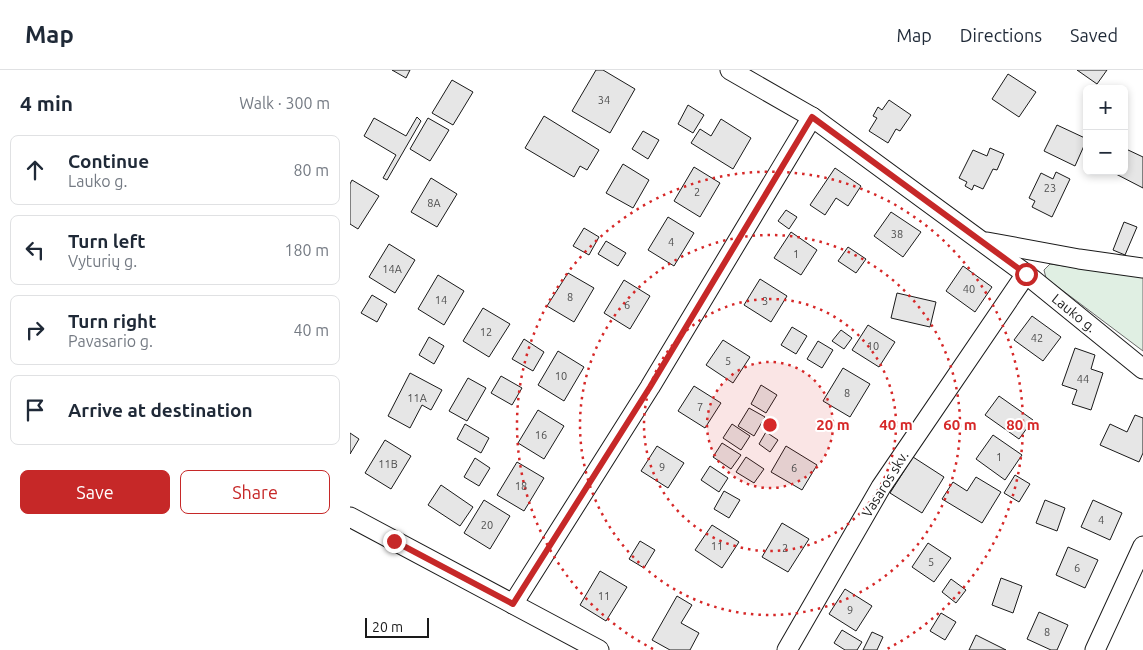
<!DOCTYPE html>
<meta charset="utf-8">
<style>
body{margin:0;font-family:Ubuntu,sans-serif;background:#f6f6f7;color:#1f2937}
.controls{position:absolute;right:15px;top:15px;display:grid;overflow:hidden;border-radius:8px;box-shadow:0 2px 8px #0003}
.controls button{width:45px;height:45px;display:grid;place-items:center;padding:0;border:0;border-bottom:1px solid #e0e1e3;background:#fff;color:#1f2937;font:25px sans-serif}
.scale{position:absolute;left:15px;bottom:12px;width:64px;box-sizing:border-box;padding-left:5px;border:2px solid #1a1a1a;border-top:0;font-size:14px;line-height:18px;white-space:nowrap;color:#1a1a1a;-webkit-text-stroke:4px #fff;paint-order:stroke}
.stop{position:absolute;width:15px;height:15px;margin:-11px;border:4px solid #c62828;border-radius:50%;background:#fff}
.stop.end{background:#c62828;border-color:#fff;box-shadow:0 1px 5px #0008}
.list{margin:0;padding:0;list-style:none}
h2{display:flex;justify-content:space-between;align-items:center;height:65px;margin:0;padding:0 20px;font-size:21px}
h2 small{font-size:16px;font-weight:400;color:#747a83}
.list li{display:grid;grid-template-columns:32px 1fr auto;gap:15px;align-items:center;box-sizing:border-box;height:70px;margin:0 10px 10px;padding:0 10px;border:1px solid #e0e1e3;border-radius:8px}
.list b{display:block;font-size:19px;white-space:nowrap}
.list p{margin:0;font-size:16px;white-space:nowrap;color:#747a83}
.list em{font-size:16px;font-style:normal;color:#747a83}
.actions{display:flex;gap:10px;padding:15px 20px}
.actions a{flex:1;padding:11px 0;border:1px solid #c62828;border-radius:8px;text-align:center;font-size:18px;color:#c62828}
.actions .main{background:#c62828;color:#fff}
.icon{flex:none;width:28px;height:28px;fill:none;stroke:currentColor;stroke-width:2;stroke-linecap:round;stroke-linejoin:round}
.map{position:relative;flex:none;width:793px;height:580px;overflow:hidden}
header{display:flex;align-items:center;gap:30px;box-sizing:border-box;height:70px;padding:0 25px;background:#fff;border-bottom:1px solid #e0e1e3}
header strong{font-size:24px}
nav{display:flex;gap:28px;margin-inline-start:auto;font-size:18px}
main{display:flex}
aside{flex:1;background:#fff}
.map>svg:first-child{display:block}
.green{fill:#e0efe3;stroke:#6a6a6a}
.building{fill:#e6e6e6;stroke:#1a1a1a}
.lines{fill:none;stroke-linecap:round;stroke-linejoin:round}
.street-casing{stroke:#1a1a1a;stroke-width:21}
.street{stroke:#fff;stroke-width:19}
.route{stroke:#c62828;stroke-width:6}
.ring{fill:none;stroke:#d62828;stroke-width:2.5;stroke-dasharray:2.5 5}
.labels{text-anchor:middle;stroke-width:4;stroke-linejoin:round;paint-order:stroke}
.number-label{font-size:11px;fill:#4d4d4d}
.street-label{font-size:14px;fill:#1a1a1a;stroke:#fff}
.centre{fill:#d62828;stroke:#fff;stroke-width:2.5}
.ring-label{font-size:15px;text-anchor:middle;font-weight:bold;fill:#d62828;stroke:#fff;stroke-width:4;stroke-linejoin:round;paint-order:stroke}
</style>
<header>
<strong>Map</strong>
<nav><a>Map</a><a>Directions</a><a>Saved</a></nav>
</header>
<main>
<aside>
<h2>4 min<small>Walk · 300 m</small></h2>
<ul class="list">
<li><svg class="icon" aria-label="ahead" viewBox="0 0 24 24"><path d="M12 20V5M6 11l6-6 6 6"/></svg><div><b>Continue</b><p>Lauko g.</p></div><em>80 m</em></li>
<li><svg class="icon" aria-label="left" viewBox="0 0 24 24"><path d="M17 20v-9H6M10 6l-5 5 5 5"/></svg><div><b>Turn left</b><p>Vyturių g.</p></div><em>180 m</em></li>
<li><svg class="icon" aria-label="right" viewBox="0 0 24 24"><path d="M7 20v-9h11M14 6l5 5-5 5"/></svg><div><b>Turn right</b><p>Pavasario g.</p></div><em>40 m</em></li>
<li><svg class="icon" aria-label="arrive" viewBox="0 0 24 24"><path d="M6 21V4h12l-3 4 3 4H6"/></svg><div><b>Arrive at destination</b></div></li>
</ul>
<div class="actions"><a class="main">Save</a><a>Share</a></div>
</aside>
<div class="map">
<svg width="793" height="580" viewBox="0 0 793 580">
<rect width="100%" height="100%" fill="#fff"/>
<!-- green -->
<polygon class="green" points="700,194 793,207 793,281 696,208 694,200"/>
<!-- building -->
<g class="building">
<polygon points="42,0 60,0 56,8"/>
<polygon points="246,0 253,0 285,19 260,63 222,41"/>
<polygon points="727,0 757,0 747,14"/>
<polygon points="658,4 686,22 669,47 642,29"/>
<polygon points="102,10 123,22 103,55 82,43"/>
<polygon points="539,30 561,45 550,61 546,59 538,73 519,61 527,48 523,46 528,37 532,40"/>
<polygon points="338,35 354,45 343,63 328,54"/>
<polygon points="194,46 249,80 237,100 230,96 224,107 175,78"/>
<polygon points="67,47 71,51 37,110 33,108 46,85 14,66 24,48 56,66"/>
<polygon points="78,48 99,60 80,91 60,79"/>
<polygon points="371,49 401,68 383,99 341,73 350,59 361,66"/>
<polygon points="707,55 737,69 725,96 694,81"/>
<polygon points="293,61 309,70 298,89 282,79"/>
<polygon points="640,78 654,84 647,100 643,99 633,119 624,115 622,120 615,116 617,112 609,108 623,80 637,86"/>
<polygon points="776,79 793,87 793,118 764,103 774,101"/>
<polygon points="273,94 299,110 283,138 256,123"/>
<polygon points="344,97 370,113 350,147 324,131"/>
<polygon points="485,98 511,116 498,136 486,128 475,145 460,135"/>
<polygon points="706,102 720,109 702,147 682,137 685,131 679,128 691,103 703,109"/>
<polygon points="81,108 107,124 87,157 61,142"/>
<polygon points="2,110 29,126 8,159 0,154 0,114"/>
<polygon points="436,140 447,147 439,159 428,151"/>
<polygon points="541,142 571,162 553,187 524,166"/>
<polygon points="318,147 344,163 324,196 298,180"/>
<polygon points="774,152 787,157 775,185 763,180"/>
<polygon points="234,158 249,167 239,185 223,176"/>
<polygon points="441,162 467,180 451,205 424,188"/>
<polygon points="256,171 276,183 268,196 248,184"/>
<polygon points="39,174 65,190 45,223 19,207"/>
<polygon points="498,177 516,189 506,203 488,191"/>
<polygon points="613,196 642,217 625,242 596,221"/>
<polygon points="218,203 244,218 224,252 197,236"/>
<polygon points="88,205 114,221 94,255 68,239"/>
<polygon points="410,209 437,226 421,252 394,235"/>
<polygon points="274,210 300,226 280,259 254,243"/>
<polygon points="547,223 586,232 580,257 541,248"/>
<polygon points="22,225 37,234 27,252 11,243"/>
<polygon points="133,238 160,254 139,287 113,271"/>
<polygon points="682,246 711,267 693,291 664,270"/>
<polygon points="518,255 545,272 529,297 502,280"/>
<polygon points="442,257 457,266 446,284 431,275"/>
<polygon points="491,260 502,268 494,279 482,271"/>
<polygon points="79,267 94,276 84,294 69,285"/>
<polygon points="174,269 194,282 183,301 162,289"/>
<polygon points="373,270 400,287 383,313 356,295"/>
<polygon points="468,271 483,280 472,298 457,289"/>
<polygon points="725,278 745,285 741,299 753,303 741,340 722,334 727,320 712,315"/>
<polygon points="208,281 234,297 214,331 188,315"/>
<polygon points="493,298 520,314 500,347 473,331"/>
<polygon points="60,303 92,320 81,340 72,335 60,358 38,346"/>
<polygon points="151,306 172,318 162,335 141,323"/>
<polygon points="118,308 136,318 117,351 99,341"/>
<polygon points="411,315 427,325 416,343 401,334"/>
<polygon points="344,316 371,333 355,358 328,341"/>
<polygon points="649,326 683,350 669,369 635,345"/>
<polygon points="399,338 415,347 404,366 388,356"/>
<polygon points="188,340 214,356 194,389 168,373"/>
<polygon points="785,345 793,348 793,383 789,392 750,375 760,354 777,362"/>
<polygon points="115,354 139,368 131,383 107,369"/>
<polygon points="382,354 400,366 391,380 373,368"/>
<polygon points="416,362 428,370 420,382 409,374"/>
<polygon points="0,363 9,369 0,384"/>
<polygon points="643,365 672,385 655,410 626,389"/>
<polygon points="35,370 61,386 41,419 15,403"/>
<polygon points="372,373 391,385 381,399 363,387"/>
<polygon points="307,376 334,393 318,418 291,401"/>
<polygon points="436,376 467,395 452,420 421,402"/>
<polygon points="396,387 414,399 404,413 386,402"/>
<polygon points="563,387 594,407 572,443 540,423"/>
<polygon points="125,388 140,398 129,416 114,407"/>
<polygon points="167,392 194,408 174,441 147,425"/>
<polygon points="360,396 378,408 369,422 351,410"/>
<polygon points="665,405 680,414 669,432 654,423"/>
<polygon points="626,407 651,422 632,453 592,429 603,412 617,421"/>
<polygon points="91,415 123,437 110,456 78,435"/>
<polygon points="374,421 390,430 379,448 364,439"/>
<polygon points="134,430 160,446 140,479 114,463"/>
<polygon points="695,430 715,438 707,461 686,453"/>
<polygon points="743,430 772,443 760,470 731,457"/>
<polygon points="432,453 459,469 438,502 412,487"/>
<polygon points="362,455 389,472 372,498 345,480"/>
<polygon points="290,471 305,480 294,498 279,489"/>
<polygon points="578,473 601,488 584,512 562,497"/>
<polygon points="718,477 748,490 735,518 706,505"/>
<polygon points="250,501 277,517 256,551 230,535"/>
<polygon points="651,508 672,516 663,543 642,535"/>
<polygon points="601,509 616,520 606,533 592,522"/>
<polygon points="495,519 522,536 506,561 479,544"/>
<polygon points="327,526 342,535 331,553 349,563 340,580 320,580 302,570"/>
<polygon points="689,542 718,555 707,580 701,580 677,569"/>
<polygon points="591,543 606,552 595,570 580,561"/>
<polygon points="492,560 512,572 507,580 495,580 484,573"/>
<polygon points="522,562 533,567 527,580 513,580"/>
<polygon points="626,565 656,580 619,580"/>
</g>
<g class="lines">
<defs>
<g id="street">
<polyline points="380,0 462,47 676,204 793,299"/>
<polyline points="637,172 729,189 793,198"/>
<polyline points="0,447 249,580"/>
<polyline points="163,534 300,317 462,47"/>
<polyline points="437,580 531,417 676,204"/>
<polyline points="745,580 793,476"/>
</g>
</defs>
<!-- street casing -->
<use href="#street" class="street-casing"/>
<!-- street -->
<use href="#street" class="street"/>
</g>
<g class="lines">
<!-- route -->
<polyline class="route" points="44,471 163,534 300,317 462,47 676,204"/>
</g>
<!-- distance rings -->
<circle cx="420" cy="355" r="63" fill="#d62828" fill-opacity=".12"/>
<g class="ring">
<circle cx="420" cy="355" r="63"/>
<circle cx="420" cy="355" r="126"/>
<circle cx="420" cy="355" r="190"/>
<path d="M303 579A253 253 0 1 1 537 579"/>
</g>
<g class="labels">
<!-- number labels -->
<g class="number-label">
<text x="254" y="34">34</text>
<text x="700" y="122">23</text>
<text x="347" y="126">2</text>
<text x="84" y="137">8A</text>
<text x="547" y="168">38</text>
<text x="321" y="176">4</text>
<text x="446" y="188">1</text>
<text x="42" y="203">14A</text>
<text x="619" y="223">40</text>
<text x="220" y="231">8</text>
<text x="91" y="234">14</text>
<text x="415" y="235">3</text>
<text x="277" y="239">6</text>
<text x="136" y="266">12</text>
<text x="687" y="272">42</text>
<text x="523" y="280">10</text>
<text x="378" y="295">5</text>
<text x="211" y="310">10</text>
<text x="733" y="313">44</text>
<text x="497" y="327">8</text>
<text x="67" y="332">11A</text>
<text x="350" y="341">7</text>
<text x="191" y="369">16</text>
<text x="649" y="391">1</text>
<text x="38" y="398">11B</text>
<text x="312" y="401">9</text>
<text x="444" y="402">6</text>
<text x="171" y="420">18</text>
<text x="751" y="454">4</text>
<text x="137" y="459">20</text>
<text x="367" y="480">11</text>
<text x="435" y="482">2</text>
<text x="581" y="496">5</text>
<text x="727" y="502">6</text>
<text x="254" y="530">11</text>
<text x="500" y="544">9</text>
<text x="697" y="566">8</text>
</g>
<!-- street labels -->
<g class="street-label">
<text transform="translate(724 243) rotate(39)" y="5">Lauko g.</text>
<text transform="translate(535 414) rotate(-58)" y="5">Vasaros skv.</text>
</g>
</g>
<circle cx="420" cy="355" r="8" class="centre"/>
<g class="ring-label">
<text x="483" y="360">20 m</text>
<text x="546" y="360">40 m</text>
<text x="610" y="360">60 m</text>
<text x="673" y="360">80 m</text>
</g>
</svg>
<div class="controls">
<button>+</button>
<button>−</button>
</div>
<div class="scale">20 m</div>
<div class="stop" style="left:676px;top:204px"></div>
<div class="stop end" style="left:44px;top:471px"></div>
</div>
</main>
